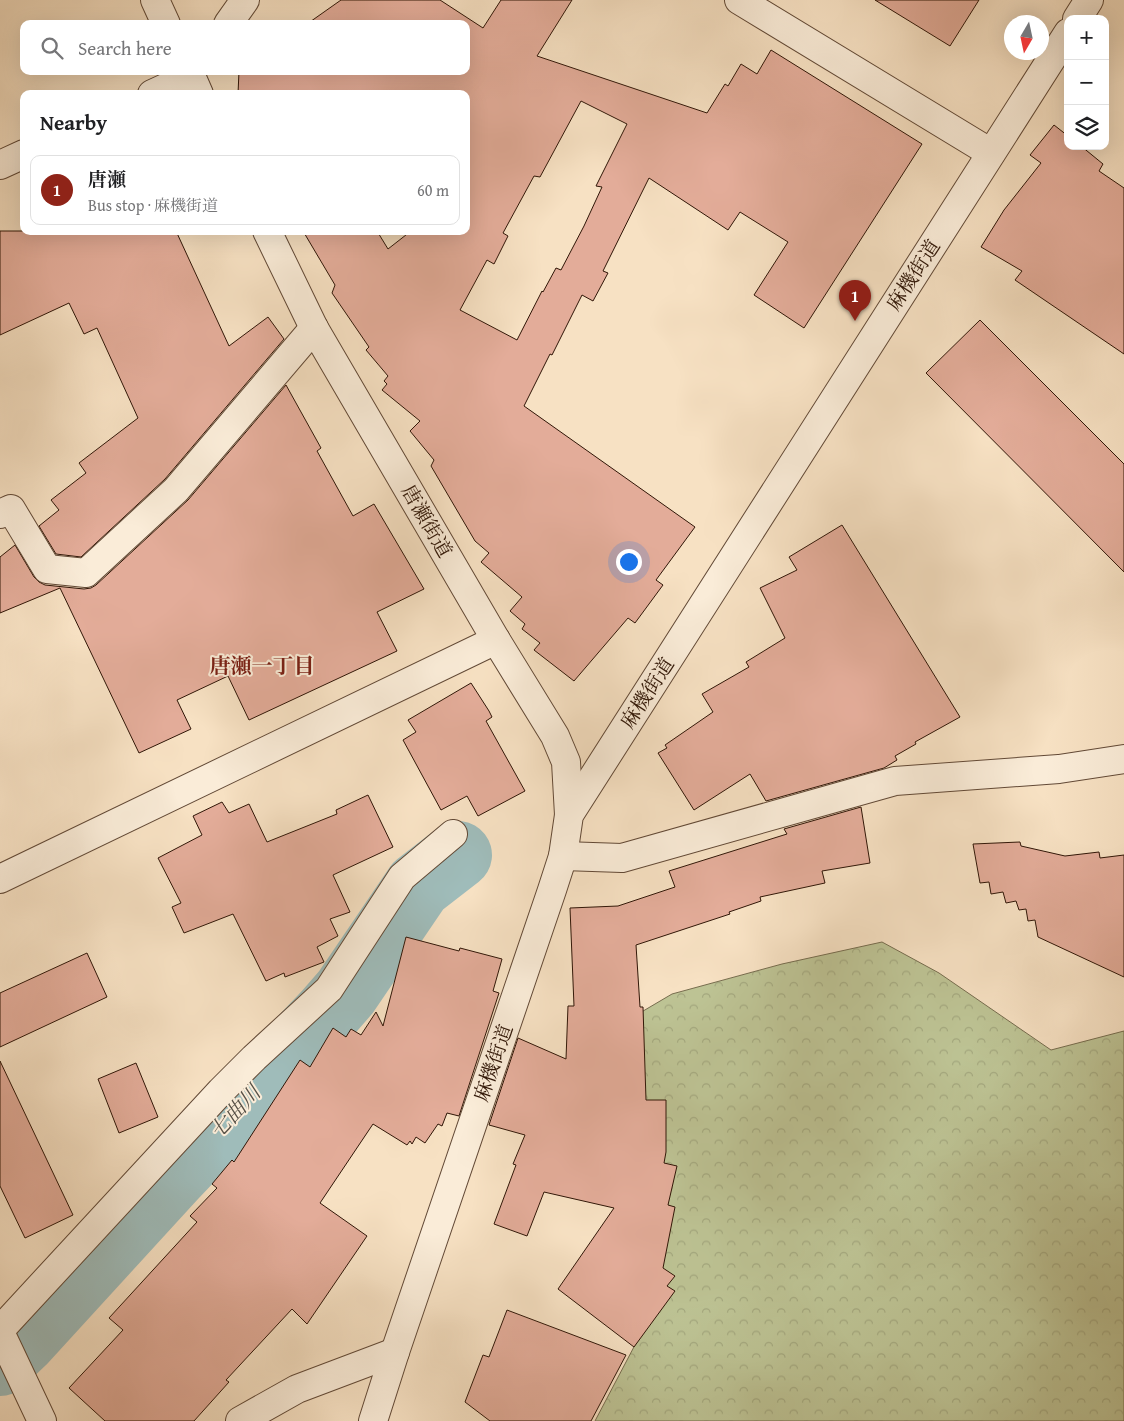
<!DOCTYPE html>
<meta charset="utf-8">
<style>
body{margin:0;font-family:"Gentium Book Plus","Noto Serif JP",serif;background:#f6f6f6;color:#202124}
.controls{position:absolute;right:15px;top:15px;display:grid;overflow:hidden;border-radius:10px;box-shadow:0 5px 20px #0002}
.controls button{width:45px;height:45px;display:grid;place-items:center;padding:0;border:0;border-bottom:1px solid #e0e0e0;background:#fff;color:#202124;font:25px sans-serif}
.compass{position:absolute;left:1004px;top:15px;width:45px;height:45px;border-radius:50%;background:#fff;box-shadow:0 5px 20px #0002;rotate:189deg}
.you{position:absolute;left:628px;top:561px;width:18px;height:18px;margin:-12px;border:4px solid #fff;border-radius:50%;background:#1a73e8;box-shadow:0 0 0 8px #1a73e833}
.badge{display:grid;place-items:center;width:32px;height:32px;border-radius:50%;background:#8f2418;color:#fff;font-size:16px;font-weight:700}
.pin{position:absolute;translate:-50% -41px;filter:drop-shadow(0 1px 2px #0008)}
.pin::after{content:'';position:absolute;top:26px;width:18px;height:15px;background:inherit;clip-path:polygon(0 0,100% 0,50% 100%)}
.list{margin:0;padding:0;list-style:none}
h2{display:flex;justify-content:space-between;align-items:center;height:65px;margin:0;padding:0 20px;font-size:21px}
h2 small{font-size:16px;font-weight:400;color:#757577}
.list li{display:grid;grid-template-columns:32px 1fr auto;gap:15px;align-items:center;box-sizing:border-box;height:70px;margin:0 10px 10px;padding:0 10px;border:1px solid #e0e0e0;border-radius:10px}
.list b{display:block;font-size:19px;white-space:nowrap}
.list p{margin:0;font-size:16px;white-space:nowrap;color:#757577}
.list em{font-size:16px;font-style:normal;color:#757577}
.icon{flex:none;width:28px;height:28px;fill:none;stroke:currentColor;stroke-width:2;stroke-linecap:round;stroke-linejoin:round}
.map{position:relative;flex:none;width:1124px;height:1421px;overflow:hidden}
.search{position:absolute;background:#fff;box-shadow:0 5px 20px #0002;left:20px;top:20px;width:450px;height:55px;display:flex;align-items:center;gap:12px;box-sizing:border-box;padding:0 18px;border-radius:10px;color:#757577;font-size:19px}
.panel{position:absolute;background:#fff;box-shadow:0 5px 20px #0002;left:20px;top:90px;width:450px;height:145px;border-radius:10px}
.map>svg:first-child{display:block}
.forest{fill:url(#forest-crowns);stroke:#766c4e}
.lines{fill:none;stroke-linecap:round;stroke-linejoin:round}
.river{stroke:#9fbcba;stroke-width:68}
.building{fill:#e3ac99;stroke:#301607;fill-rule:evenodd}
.minor-casing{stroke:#624936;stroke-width:30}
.tertiary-casing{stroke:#624936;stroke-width:30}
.minor{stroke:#faecd8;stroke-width:28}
.tertiary{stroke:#faecd8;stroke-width:28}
.labels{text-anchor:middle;stroke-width:4;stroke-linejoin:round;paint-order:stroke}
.street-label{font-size:20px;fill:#301607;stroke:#faecd8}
.neighbourhood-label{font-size:21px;font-weight:bold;fill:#7a1f14;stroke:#faecd8}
.water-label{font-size:21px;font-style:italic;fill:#575046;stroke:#faecd8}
</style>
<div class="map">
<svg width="1124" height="1421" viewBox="0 0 1124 1421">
<defs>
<pattern id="forest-crowns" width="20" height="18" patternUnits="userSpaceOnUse" patternTransform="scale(1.25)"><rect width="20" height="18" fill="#bdc394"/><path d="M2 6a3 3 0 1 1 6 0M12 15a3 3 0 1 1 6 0" fill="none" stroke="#a3a77e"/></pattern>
</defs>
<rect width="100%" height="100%" fill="#f7e1c3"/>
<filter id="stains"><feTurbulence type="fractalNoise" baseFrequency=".004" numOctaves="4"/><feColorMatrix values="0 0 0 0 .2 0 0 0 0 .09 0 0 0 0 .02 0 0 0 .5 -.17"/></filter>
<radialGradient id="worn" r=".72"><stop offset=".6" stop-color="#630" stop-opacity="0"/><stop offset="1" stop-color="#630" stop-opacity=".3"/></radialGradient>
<!-- forest -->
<polygon class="forest" points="882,942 939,973 1051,1050 1124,1031 1124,1421 595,1421 636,1343 616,1027 672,994 782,964"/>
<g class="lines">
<!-- river -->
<polyline class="river" points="0,1362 22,1341 172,1177 326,1015 346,992 418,886 458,855"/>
</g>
<!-- building -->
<g class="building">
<path d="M341 0H440L483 28 501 0H572L537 56 707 113 725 84 728 86 741 64 757 74 771 50 922 144 804 328 754 295 788 242 740 212 728 230 649 178 603 271 608 273 593 301 582 295 552 355 550 354 524 406 695 527 656 580 663 585 635 623 628 618 574 681 534 650 540 643 522 629 525 624 510 611 522 597 481 562 489 553 475 541 431 466 434 460 410 431 420 421 382 390 387 384 384 381 388 376 366 350 369 347 332 293 335 285 303 231H377L388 249 411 231H466V94H238L239 71H466V24H307ZM581 101 627 124 596 186 602 187 584 226 561 270 556 268 543 292 542 291 517 340 460 310 487 260 494 264 508 236 503 233 534 176 540 177Z"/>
<polygon points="875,0 979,0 950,46"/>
<polygon points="1054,125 1068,136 1068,146 1081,146 1103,164 1099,171 1124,188 1124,354 1015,280 1022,271 981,247 1004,210 1041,163 1030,155"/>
<polygon points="0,231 176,231 229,346 268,317 284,339 165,479 81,557 56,554 39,526 59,510 51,500 86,473 79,463 138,418 97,328 84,334 69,303 0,335"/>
<polygon points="980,320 1124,464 1124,572 926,373"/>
<polygon points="286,385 321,448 317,451 353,516 374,504 424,589 377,612 397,651 249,720 228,676 177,700 191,729 139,753 60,588 0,613 0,557 15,545 34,577 39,582 45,585 84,589 91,588 96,585 188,500"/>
<polygon points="842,525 960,717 915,742 916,744 895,756 897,760 884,768 766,801 750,774 694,810 658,753 667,748 665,745 713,712 702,694 749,667 746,662 785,638 760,588 797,570 789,557"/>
<polygon points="471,683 489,711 492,717 486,721 525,791 478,816 467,796 441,810 403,740 416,732 408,720"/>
<polygon points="368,795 393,847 333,875 350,912 330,919 338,936 317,947 324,962 285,977 284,973 266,981 233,914 184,933 172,907 181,903 158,858 202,835 193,816 222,802 229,813 249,804 267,842 337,814 336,810"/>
<polygon points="861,807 870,863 822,871 825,883 760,897 761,901 729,912 730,914 636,945 640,1007 643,1007 646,1100 666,1100 666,1152 664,1163 677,1166 668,1205 675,1207 663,1268 675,1276 667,1286 675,1291 634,1347 558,1289 614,1208 544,1192 527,1236 494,1224 516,1165 513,1164 525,1135 489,1125 518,1038 566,1059 568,1006 574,1006 570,908 618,906 675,887 669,871 787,834 784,829"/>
<polygon points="1020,842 1021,846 1065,856 1099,852 1100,858 1124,855 1124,977 1038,937 1035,920 1028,921 1026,909 1019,910 1016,901 1006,903 1003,892 991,894 989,882 980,883 973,844"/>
<polygon points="406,937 459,951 460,948 502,959 493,991 499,993 459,1116 447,1113 442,1126 438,1124 425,1143 416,1137 412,1144 410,1141 407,1145 373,1124 320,1203 367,1236 307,1324 292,1309 226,1380 229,1382 194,1421 105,1421 69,1388 123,1330 109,1318 197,1222 190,1216 217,1188 212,1184 232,1160 234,1162 300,1060 310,1067 333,1028 346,1037 351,1029 361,1035 376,1012 383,1026"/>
<polygon points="87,953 107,997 0,1047 0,993"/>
<polygon points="0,1061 73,1215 25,1238 0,1186"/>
<polygon points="136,1063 158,1117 119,1133 98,1079"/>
<polygon points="507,1310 626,1355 591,1421 490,1421 465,1402 483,1355 489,1357"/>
</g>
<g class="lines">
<defs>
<g id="minor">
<polyline points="739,0 991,153"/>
<polyline points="152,94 191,76"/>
<polyline points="0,165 24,154"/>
<polyline points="0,514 11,509 47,569 86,573 176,490 314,328"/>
<polyline points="563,856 622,858 895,781 1059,769 1124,759"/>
<polyline points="0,879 496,640"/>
<polyline points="0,1330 221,1091 254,1058 329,989 402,877 453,834"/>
<polyline points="0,1332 42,1421"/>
<polyline points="240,1421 297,1389 395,1352"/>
</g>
<g id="tertiary">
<polyline points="155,0 166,24"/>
<polyline points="1077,19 1089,0"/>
<polyline points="228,24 245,0"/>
<polyline points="189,71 199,94"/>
<polyline points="267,231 314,328 496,640 555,736 566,762 569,815"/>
<polyline points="373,1421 395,1352 552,890 563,856 569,815 1068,33"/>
</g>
</defs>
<!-- minor casing -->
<use href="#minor" class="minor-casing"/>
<!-- tertiary casing -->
<use href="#tertiary" class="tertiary-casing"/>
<!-- minor -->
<use href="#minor" class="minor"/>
<!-- tertiary -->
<use href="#tertiary" class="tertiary"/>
</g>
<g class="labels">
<!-- street labels -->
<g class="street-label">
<text transform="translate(913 275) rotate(-57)" y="7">麻機街道</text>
<text transform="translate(427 521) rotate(60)" y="7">唐瀬街道</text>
<text transform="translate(647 693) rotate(-57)" y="7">麻機街道</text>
<text transform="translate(493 1063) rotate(-71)" y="7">麻機街道</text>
</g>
<!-- neighbourhood labels -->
<g class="neighbourhood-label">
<text x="262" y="673">唐瀬一丁目</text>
</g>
<!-- water labels -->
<g class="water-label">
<text transform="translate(235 1112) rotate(-47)" y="7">七曲川</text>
</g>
</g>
<rect width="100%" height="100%" filter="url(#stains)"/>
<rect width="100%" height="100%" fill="url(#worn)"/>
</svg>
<div class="controls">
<button>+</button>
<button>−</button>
<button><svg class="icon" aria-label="layers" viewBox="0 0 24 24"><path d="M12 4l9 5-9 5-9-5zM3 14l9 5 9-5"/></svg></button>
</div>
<svg class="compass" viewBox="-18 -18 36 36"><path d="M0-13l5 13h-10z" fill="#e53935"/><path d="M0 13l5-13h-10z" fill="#757577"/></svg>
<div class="you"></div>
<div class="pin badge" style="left:855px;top:321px">1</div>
<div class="search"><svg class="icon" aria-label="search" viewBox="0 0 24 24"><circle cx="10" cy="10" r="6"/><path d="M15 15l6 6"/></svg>Search here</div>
<section class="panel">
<h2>Nearby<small></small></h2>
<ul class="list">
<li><span class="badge">1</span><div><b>唐瀬</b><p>Bus stop · 麻機街道</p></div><em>60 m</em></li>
</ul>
</section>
</div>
